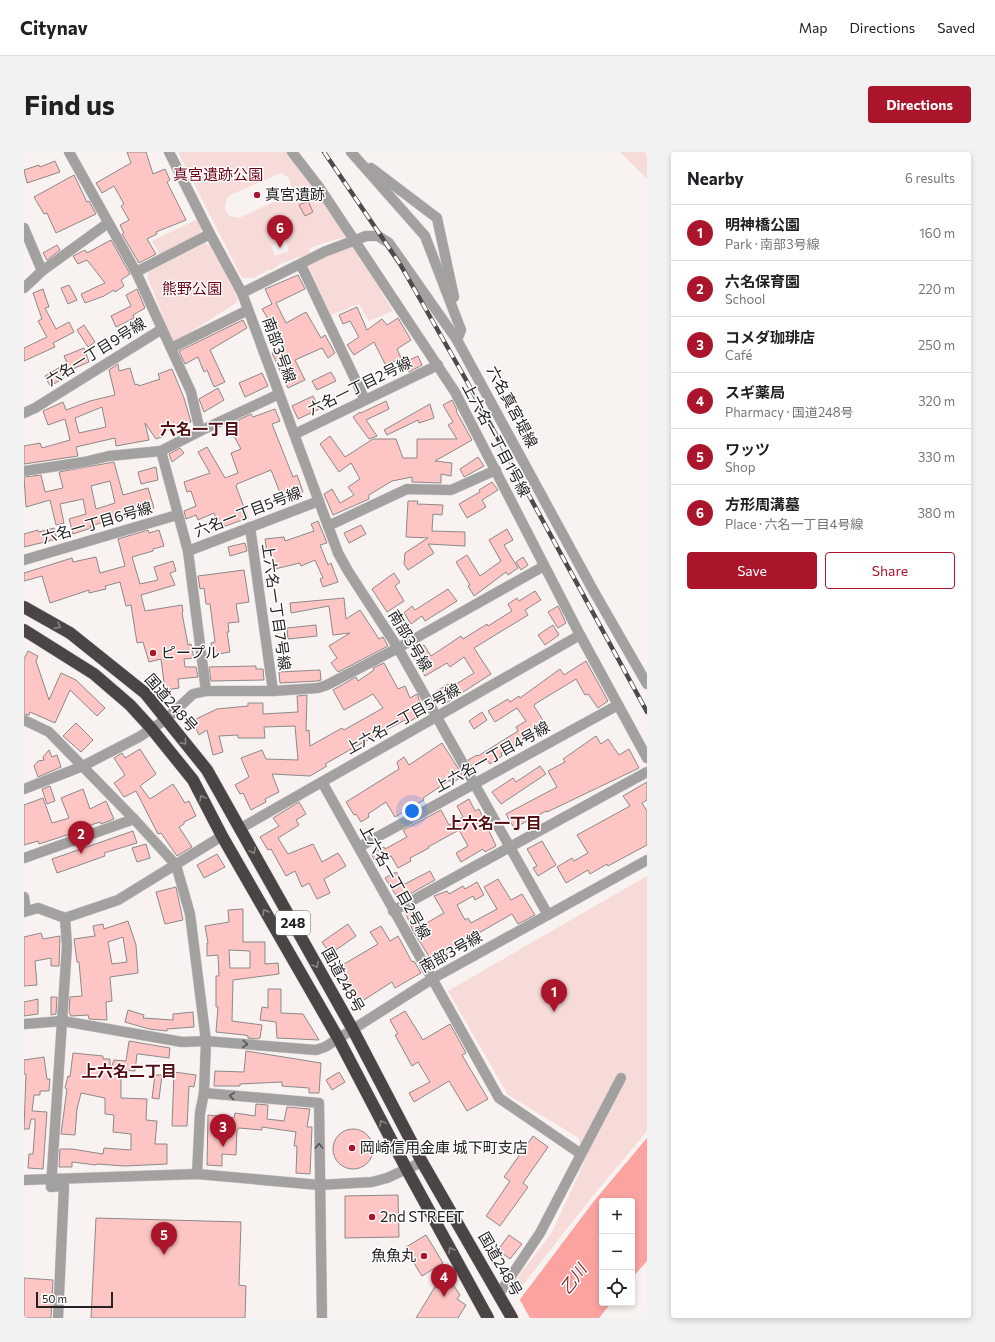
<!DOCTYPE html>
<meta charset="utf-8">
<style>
body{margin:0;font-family:Commissioner,"Noto Sans JP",sans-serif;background:#f2f2f2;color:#202124}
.controls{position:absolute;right:12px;bottom:12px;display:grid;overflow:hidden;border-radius:4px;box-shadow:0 2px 6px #0003}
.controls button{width:36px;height:36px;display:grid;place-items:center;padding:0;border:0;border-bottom:1px solid #e0e0e0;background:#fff;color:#202124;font:20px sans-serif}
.scale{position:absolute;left:12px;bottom:10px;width:77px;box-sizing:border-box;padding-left:4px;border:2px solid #252222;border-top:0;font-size:11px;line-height:14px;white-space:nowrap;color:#252222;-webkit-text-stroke:3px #fff;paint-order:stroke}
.you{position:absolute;left:388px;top:659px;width:14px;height:14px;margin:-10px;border:3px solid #fff;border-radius:50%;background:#1a73e8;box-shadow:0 0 0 6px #1a73e833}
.badge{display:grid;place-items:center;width:26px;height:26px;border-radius:50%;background:#ab152b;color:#fff;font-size:13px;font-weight:700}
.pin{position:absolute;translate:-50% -33px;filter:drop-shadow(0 1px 2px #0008)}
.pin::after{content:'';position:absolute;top:21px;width:14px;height:12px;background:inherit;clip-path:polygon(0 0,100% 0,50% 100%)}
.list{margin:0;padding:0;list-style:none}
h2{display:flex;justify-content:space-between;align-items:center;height:52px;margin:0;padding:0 16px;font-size:17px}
h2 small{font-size:13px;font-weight:400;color:#757577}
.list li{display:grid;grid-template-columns:26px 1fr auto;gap:12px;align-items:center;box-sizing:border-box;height:56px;padding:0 16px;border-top:1px solid #e0e0e0}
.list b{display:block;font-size:15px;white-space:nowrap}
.list p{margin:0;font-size:13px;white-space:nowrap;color:#757577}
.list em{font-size:13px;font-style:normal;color:#757577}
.actions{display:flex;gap:8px;padding:12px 16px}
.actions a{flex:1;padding:9px 0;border:1px solid #ab152b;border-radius:4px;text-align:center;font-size:14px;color:#ab152b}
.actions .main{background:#ab152b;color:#fff}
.icon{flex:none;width:22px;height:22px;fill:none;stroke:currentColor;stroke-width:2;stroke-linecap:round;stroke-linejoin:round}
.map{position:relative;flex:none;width:623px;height:1166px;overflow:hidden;border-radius:4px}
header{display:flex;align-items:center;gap:24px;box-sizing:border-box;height:56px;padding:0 20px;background:#fff;border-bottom:1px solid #e0e0e0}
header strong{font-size:19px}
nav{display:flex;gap:22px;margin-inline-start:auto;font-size:14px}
.intro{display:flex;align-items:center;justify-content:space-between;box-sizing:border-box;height:96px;padding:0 24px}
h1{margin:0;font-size:28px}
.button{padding:10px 18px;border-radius:4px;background:#ab152b;color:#fff;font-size:14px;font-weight:700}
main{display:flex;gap:24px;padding:0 24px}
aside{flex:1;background:#fff;border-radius:4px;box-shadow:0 2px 6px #0003}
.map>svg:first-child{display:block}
.green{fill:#f6dbd9;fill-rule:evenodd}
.water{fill:#faa3a0}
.pier{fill:#f8f2f1}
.building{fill:#fdc6c4;stroke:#8e8888;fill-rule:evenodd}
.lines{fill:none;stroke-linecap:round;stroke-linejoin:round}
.minor-casing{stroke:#d2cdcc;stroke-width:11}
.highway-casing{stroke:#d2cdcc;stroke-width:13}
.minor{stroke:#a3a0a0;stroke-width:10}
.highway{stroke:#4a4444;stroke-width:12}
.rail-casing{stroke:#4e4a4a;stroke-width:4.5}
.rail{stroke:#fff;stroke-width:3;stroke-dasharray:9;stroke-linecap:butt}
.oneway{stroke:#898585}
.oneway2{stroke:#575454}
.poi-dot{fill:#ab152b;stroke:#fff;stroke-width:1.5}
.labels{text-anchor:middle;stroke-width:3;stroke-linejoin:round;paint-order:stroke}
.shield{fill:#fff;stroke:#666464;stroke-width:1}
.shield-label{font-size:14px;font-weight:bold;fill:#252222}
.park-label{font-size:15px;fill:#6c0115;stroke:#fff}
.poi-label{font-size:15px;fill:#252222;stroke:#fff;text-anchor:start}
.street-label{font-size:15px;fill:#252222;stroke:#fff}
.neighbourhood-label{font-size:16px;font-weight:bold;fill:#540f15;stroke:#fff}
.water-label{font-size:16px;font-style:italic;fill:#89252c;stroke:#fff}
</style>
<header>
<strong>Citynav</strong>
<nav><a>Map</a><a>Directions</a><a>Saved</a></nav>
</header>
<div class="intro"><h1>Find us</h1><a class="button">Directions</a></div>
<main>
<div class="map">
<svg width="623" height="1166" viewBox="0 0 623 1166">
<rect width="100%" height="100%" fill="#f8f2f1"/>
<!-- green -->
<g class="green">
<path d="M154 0H265L323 82 320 86C313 86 291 94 285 97L286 101 256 112 248 118H244L230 126H218ZM257 21C268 25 270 36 262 44L215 66 206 64 202 59 201 53 204 44ZM261 89 265 99 251 104 247 94Z"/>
<polygon points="596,0 623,0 623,27"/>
<polygon points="174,67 178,76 174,84 137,105 128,89"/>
<polygon points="181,91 187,94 214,146 212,151 154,188 149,189 123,124 125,120"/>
<polygon points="327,92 347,124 349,124 352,128 351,130 354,134 357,135 357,140 369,159 345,169 335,152 307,163 283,112"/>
<polygon points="623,724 623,979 567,1046 495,1138 492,1128 528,1080 564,1002 556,995 555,986 484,943 424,839"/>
</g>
<!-- water -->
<polygon class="water" points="623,986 623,1109 608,1126 608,1049 578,1049 578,1151 587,1151 575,1166 482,1166 570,1049"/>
<!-- pier -->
<polygon class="pier" points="495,1146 506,1166 480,1166 480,1165"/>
<!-- building -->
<g class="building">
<polygon points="103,0 122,0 129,22 141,17 146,28 143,30 162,68 132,80 133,82 123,87 132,102 115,111 98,82 100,81 96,73 105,68 97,54 100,52 90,34 78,41 72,31 107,11"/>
<polygon points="31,9 36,20 3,31 0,18 15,13 16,15"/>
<polygon points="50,23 63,50 65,49 72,62 32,81 23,61 20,62 10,45"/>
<polygon points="284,49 289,60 281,64 275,53"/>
<polygon points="87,88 106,122 97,128 100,134 91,140 90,138 80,144 61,151 57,142 81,131 63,108 54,112 49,104 61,98 63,101"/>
<polygon points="33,93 36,98 23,108 19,101"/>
<polygon points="274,123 281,137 252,151 262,171 282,160 297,186 301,183 311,201 304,206 298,196 271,208 281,228 264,236 248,201 261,195 238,157 248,152 241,137"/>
<polygon points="45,133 53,148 44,152 37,136"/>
<polygon points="19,137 25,155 21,156 32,177 45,170 50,180 29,191 31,195 0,209 0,196 23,185 14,169 18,167 9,141"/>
<polygon points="113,137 121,156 109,163 110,166 92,175 87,164 107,154 102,143"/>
<polygon points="333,155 343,178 358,167 363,173 374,166 387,188 373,197 377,206 362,214 350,190 330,203 323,193 335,185 326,169 319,172 315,163"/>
<polygon points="219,168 223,176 186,198 201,230 190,235 183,218 180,220 174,205 161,212 155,199"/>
<polygon points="60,173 71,190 64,195 53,178"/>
<polygon points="60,196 65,210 37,222 40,226 26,234 21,224 43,211 40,204"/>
<polygon points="394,204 398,213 385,220 381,210"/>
<path d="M94 212 95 219 106 216 111 233 114 232 115 234 136 227 134 222 148 217 160 246 167 270 139 280 140 284 132 287 121 271 125 288 92 294 91 286 52 295 54 304 0 312V294L16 291 18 296 46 288 41 267 24 273 19 259 39 250 42 258 66 249 91 243 85 218ZM78 255 82 275 55 281 51 266Z"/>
<polygon points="307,220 312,229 293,238 288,229"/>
<polygon points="238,221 244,234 221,245 215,231"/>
<polygon points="194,236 200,248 180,260 175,247"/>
<polygon points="289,244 295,257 274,267 268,254"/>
<polygon points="428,248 433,258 432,259 448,288 411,309 428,311 427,324 417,322 417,331 388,330 388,325 368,329 345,343 345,347 309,363 300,342 308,337 316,351 330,343 324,335 336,327 327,311 315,320 296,292 306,284 321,305 349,287 372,287 379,306 393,306 393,287 433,287 424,273 429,270 419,253"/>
<polygon points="362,249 365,257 342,268 353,284 345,287 329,265 336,260 337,261"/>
<polygon points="406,252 410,266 395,271 394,268 363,283 360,278"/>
<polygon points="251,257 256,269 248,272 269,325 273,323 279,340 259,348 247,318 213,332 212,334 224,366 196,376 190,361 174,368 172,363 162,367 160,359 172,354 167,339 163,340 160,330 186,321 174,300 183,295 201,326 214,321 207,301 217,297 204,273 227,262 229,265"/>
<polygon points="156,296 160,301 148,310 145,302"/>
<polygon points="454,305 460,314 440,325 436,317"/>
<path d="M90 310 99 343 124 336 130 356 66 374 67 376 49 382 45 367 62 362 59 347 36 352 40 371 32 373 26 348 2 355 0 325 17 323 21 340 39 336 35 320ZM86 329 91 351 72 357 67 334Z"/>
<polygon points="132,315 134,328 117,332 114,320"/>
<polygon points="468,330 474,338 458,348 462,355 443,366 435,352 456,340 455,338"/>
<polygon points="384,349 394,349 393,352 419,353 418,363 409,362 408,379 441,380 441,394 404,392 410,401 384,418 380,412 381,401 404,386 382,385"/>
<polygon points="294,369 303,391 296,393 304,413 307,411 314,430 299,435 296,427 299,426 291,408 277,414 276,411 251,417 247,401 243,401 241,387 260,385 261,389 290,379 287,372"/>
<polygon points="337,373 342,382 325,391 320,381"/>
<polygon points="30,376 33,387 0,395 0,382 14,378 15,380"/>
<polygon points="483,377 489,388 480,393 494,416 484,423 482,420 450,444 444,434 446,433 432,410 443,403 456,424 477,409 465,388"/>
<polygon points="124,378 125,381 135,378 140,394 129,397 129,399 108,405 116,432 134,428 130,415 149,409 152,419 146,421 151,433 117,443 121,459 158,453 159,460 158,461 164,493 167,492 170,506 160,507 161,515 172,515 174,525 154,527 155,536 141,538 137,507 125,510 119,490 113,491 107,453 102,454 96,430 81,434 82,437 65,441 65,438 26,451 18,424 0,429 0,421 48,406 49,410 72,405 76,421 101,414 94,387"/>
<polygon points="221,391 223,399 206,404 204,395"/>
<polygon points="499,405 504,413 497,418 492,410"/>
<polygon points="220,418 225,450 212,452 215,470 204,471 205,480 203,480 206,500 189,503 187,491 191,490 186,452 182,452 180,436 176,437 174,424"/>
<polygon points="370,421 376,430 371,434 380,449 363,460 348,437"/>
<polygon points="424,437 433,449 401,469 398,464 387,472 380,461 388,454 391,458"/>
<polygon points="511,439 517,448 501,458 504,463 450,496 467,522 419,553 411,540 424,532 426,536 450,521 440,505 426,515 423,511 401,524 387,501 400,493 407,504 437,484 439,487 463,472 464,474 488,459 484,452 493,446 495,449"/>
<polygon points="320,446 322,467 336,458 355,487 359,485 364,494 314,520 307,511 313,506 305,494 326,481 309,483 305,454 267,461 266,451"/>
<polygon points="534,454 542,471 534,476 524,460"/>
<polygon points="383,470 389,479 379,486 373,477"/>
<polygon points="292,473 293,484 264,487 263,476"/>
<polygon points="529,473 535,483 521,493 514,483"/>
<polygon points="4,499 14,504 12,509 25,548 37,521 52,528 81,556 73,564 46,538 31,571 6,560 5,563 0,562 0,507"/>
<polygon points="562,509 584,549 574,556 564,542 561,543 552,527 511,552 510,554 522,573 477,601 478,604 466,612 463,608 449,617 444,608 453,603 454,604 494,579 492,575 502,569 493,556 471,570 464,559 484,547 486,550 495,544 496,546 536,517 540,523"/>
<polygon points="360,511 374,537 381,534 386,546 393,542 400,561 383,571 381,568 338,591 301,612 303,614 286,624 248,622 255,640 241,647 242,650 227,658 219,641 216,642 211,633 225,625 217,606 238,598 242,607 274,608 271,574 240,575 241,586 214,586 214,583 195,584 199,600 189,603 183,578 175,583 168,569 193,557 224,554 224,551 239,551 239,562 274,560 273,544 283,543 282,579 285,578 286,594 318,576 320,578 359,556 349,542 320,558 309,538 332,525 334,529 350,518 349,516"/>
<polygon points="232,514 232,517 239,517 240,528 187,529 185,515"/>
<polygon points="296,518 297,528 293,529 256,531 255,520"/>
<polygon points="458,560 463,568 450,577 445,569"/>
<polygon points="52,571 69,588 57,600 39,584"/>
<polygon points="572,584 577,592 584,587 595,603 605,597 615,616 523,660 522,659 490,676 482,662 533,635 524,619 541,610 539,607"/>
<polygon points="418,591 439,624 428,631 426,628 399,646 400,648 371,665 362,650 344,662 345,665 337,670 332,662 330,663 322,650 375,617 373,610 380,605 385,613"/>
<polygon points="116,597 132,622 116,634 126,647 149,632 161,651 165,649 172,664 160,670 160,672 155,675 168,695 153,704 137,681 134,682 112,639 100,645 90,631 101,623 90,606 98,601 101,606"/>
<polygon points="25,598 28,605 33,603 37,615 14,625 10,614 14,609 20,608 19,605"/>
<polygon points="516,614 522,622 477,652 468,640 489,626 492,630"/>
<polygon points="623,630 623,648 618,651 623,659 623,693 584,714 583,712 566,722 564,718 542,731 533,715 548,706 550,709 564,701 553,683 606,654 599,644"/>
<polygon points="26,634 31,649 23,652 18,637"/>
<polygon points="59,637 66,657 82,649 90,667 77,672 76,670 46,680 46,682 15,692 14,689 0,693 0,653 19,646 28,671 45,666 37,646"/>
<polygon points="445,647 451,659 455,657 472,694 461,700 459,697 437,710 432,701 444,694 435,678 404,695 405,696 386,706 387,709 374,716 367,704 353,712 347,702 360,695 361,697 383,685 379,678 417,658 425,673 439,665 433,654"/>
<polygon points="275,650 282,662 272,668 275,673 254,686 264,702 289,692 298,710 314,701 322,714 300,727 306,741 293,747 285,731 278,735 271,719 262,724 247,697 244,698 236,685 255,674 249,666"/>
<polygon points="109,679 113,691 80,701 81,704 33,721 28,707"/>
<polygon points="518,689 532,713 514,724 509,716 513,714 503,697"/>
<polygon points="122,692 126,706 113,710 108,696"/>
<polygon points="193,702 201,715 180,726 173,713"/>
<polygon points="406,719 411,728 375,748 361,726 372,720 379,733"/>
<polygon points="474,727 487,748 498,742 511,763 494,772 488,762 453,782 455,784 419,804 421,808 411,814 389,779 381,760 389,755 399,773 420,761 410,744 423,739 425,742 439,734 441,737 453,730 460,743 451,748 449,744 433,753 441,768 444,766 447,771 473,757 460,735"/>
<polygon points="152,735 159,768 141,772 132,740"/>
<path d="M219 757V790H241V812L254 811 255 822 209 828 208 869 238 873 236 886 233 887 224 886V884L220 883 192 880 194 855H192V824H195L194 803 183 804V791H184L181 774 205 770 204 758ZM205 798 226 799V816H206Z"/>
<path d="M104 769 112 793 114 821 86 825 88 849 82 850 83 868 65 867 64 863 47 864 45 860 46 845 58 844 55 810H53L50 787 71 784 69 774 79 772 80 777ZM99 785 103 810 88 812 84 790Z"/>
<polygon points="324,772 332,784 306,802 298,790"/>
<polygon points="357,774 366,789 374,784 388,810 390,809 397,821 371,836 368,830 335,851 315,815 354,792 346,780"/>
<polygon points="17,781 19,787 36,784 35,814 27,814 27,806 11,809 13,833 0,834 0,785"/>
<polygon points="244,837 257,837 257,861 279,862 295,888 253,886 252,870 236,868 238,855 244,856"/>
<polygon points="27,845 33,845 32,862 27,863"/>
<polygon points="14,847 14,862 0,864 0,850"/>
<polygon points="104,858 120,863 119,866 149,868 149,862 169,860 170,875 143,877 143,879 125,877 101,870"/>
<polygon points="381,859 399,888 426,872 442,901 438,903 464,947 443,959 425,929 390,950 385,941 406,930 394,910 388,914 371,883 374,882 366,868"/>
<polygon points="105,889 146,896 145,906 115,902 113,902 111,919 97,918 97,946 123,947 122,968 133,969 131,992 143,992 143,1012 101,1014 73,1012 72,1013 48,1010 48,1015 35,1015 36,997 48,997 79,1002 80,996 107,998 107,982 89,980 90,963 81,962 81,946 57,941 53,957 51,983 37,982 43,937 41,936 44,924 46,925 49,901 79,904 79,907 86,907 86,919 90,908 102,909"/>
<polygon points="222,899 297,911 295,941 285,941 285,936 258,934 258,930 216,932 216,934 190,934 191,919 220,920"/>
<polygon points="20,905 23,927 26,927 25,939 16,939 16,943 10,943 8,959 23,960 19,1017 4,1016 5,1002 9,1002 11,975 11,967 7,967 5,977 0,977 2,922 0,922 0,908"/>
<polygon points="150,920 172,923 170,935 165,934 163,974 148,974"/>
<polygon points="315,920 321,930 308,938 302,928"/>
<polygon points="131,923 138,923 135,947 128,946"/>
<polygon points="232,952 244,953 243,967 260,969 263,955 286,957 283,975 288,975 286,1022 272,1021 273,994 270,994 272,980 238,975 238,978 215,976 213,978 212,1003 198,1002 198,1014 183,1013 184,963 210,966 211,961 231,964"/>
<circle cx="329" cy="997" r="20"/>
<polygon points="509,984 524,995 499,1031 504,1035 476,1074 462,1064 486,1029 480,1025"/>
<polygon points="374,1043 375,1085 321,1086 321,1044"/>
<polygon points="72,1066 217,1070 215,1133 222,1134 221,1166 67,1166"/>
<polygon points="402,1083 419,1111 398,1124 382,1098 382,1095"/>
<polygon points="485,1083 498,1092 486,1107 474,1098"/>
<polygon points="417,1125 428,1131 436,1143 433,1147 442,1153 434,1166 392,1166"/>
<polygon points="0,1126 29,1128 27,1166 0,1166"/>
</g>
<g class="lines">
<defs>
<g id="minor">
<polyline points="145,0 186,82 218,141 314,401 324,419 374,496 524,763"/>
<polyline points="268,0 295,35 431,240 556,483 623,606"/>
<polyline points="327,0 401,84 437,178 433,188 569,438 623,532"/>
<polyline points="347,16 413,66 430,145"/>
<polyline points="0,76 18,119"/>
<polyline points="277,113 341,248"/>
<polyline points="112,120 186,82"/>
<polyline points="0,136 18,119 84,71"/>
<polyline points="218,141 300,100 342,84 354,84 365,91 433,188"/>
<polyline points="147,196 224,158"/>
<polyline points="0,261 11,256 138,177"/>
<polyline points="176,279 255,242"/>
<polyline points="271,282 414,213"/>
<polyline points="137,299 164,399 182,539"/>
<polyline points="0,319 60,310 85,304 137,299 176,279 167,240 112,120 45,0"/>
<polyline points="304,374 383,337 427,338 472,318"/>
<polyline points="226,375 249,539"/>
<polyline points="164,399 295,349"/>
<polyline points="0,408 153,363"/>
<polyline points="0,568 25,580 110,667 152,713 166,762 182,889 180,941 176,961 173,1022"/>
<polyline points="298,630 475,946 557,1002"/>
<polyline points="0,637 59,614 115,585 141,568 169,542 182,539 249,539 294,536 303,533 374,496 520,414"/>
<polyline points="217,676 556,483"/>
<polyline points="335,695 594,553"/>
<polyline points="0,706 110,667"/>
<polyline points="0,745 2,759"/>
<polyline points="369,759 623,620"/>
<polyline points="0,760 14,756 41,766 94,748 198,684"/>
<polyline points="0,872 39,869 158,890 182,889 292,898 301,895 408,827 623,708"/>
<polyline points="180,941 295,951 298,1166"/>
<polyline points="0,1028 173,1022 295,1033 348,1030 363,1026 398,1010"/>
<polyline points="475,1142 516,1081 597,926"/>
<polyline points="34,1166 40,1034 27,1035 43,794 41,766"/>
</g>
<g id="highway">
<polyline points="0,455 46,481 121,541 183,618 328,876 398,1010 488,1166"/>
<polyline points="0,478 70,522 106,553 127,576 169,628 198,684 314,886 383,1018 464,1166"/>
</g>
</defs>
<!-- minor casing -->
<use href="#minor" class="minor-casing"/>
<!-- highway casing -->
<use href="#highway" class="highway-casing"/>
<!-- minor -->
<use href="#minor" class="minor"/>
<!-- highway -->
<use href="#highway" class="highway"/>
<defs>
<polyline id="rail" points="300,0 376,112 441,226 623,560"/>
</defs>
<!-- rail casing -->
<use href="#rail" class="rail-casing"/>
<!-- rail -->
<use href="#rail" class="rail"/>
</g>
<!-- one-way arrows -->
<defs><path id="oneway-chevron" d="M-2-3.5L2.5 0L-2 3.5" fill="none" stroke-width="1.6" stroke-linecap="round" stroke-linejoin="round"/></defs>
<g class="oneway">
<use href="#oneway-chevron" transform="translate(34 474) rotate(29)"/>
<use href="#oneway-chevron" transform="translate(160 590) rotate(50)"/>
<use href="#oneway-chevron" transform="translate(178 646) rotate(-118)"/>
<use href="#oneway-chevron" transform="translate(229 699) rotate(63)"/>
<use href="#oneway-chevron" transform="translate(241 760) rotate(-120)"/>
<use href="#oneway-chevron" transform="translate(292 813) rotate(61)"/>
<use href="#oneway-chevron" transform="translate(358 971) rotate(-118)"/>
<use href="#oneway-chevron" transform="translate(427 1098) rotate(-119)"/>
</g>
<g class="oneway2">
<use href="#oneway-chevron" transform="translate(221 892) rotate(5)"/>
<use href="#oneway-chevron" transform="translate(208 944) rotate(-175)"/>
<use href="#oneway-chevron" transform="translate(295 994) rotate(-90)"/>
</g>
<!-- markers -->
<g class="poi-dot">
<circle cx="233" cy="43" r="4"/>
<circle cx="129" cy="501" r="4"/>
<circle cx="328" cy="996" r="4"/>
<circle cx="348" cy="1065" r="4"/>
<circle cx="400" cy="1104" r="4"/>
</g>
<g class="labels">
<!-- shield labels -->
<rect class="shield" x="252" y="759" width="34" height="24" rx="3"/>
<g class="shield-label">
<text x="269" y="776">248</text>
</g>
<!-- park labels -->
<g class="park-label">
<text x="194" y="28">真宮遺跡公園</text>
<text x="168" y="142">熊野公園</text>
</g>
<!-- poi labels -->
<g class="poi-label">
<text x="241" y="48">真宮遺跡</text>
<text x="137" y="506">ピープル</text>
<text x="336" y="1001">岡崎信用金庫 城下町支店</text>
<text x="356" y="1070">2nd STREET</text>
<text x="392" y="1109" text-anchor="end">魚魚丸</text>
</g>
<!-- street labels -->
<g class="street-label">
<text transform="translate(255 198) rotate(70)" y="5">南部3号線</text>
<text transform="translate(72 200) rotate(-32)" y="5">六名一丁目9号線</text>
<text transform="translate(336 234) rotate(-26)" y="5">六名一丁目2号線</text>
<text transform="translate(488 255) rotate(62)" y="5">六名真宮堤線</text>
<text transform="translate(472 288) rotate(62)" y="5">上六名一丁目1号線</text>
<text transform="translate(224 360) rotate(-21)" y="5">六名一丁目5号線</text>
<text transform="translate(73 371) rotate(-16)" y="5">六名一丁目6号線</text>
<text transform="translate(252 455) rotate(82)" y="5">上六名一丁目7号線</text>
<text transform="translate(386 489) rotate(59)" y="5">南部3号線</text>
<text transform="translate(147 551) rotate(49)" y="5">国道248号</text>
<text transform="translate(379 567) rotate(-29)" y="5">上六名一丁目5号線</text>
<text transform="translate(468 605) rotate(-29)" y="5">上六名一丁目4号線</text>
<text transform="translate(371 730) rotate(61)" y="5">上六名一丁目2号線</text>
<text transform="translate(427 800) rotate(-29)" y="5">南部3号線</text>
<text transform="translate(319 828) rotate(61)" y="5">国道248号</text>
<text transform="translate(476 1112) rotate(60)" y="5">国道248号</text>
</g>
<!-- neighbourhood labels -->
<g class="neighbourhood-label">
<text x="176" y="283">六名一丁目</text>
<text x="470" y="677">上六名一丁目</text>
<text x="105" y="925">上六名二丁目</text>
</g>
<!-- water labels -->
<g class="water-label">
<text transform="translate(549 1127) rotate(-53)" y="6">乙川</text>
</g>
</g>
</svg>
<div class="controls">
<button>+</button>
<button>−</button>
<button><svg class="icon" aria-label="locate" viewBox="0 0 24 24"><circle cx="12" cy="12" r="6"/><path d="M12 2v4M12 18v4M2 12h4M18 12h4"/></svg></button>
</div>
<div class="scale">50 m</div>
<div class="you"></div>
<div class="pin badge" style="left:530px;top:860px">1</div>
<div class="pin badge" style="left:57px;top:702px">2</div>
<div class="pin badge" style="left:199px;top:995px">3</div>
<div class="pin badge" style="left:420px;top:1145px">4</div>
<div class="pin badge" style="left:140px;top:1103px">5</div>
<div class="pin badge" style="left:256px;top:96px">6</div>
</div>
<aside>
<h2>Nearby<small>6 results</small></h2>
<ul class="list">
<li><span class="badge">1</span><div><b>明神橋公園</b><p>Park · 南部3号線</p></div><em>160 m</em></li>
<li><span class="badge">2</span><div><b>六名保育園</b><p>School</p></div><em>220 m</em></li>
<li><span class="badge">3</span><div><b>コメダ珈琲店</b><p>Café</p></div><em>250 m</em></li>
<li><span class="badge">4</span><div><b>スギ薬局</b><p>Pharmacy · 国道248号</p></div><em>320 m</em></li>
<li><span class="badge">5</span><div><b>ワッツ</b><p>Shop</p></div><em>330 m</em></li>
<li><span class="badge">6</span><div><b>方形周溝墓</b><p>Place · 六名一丁目4号線</p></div><em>380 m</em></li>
</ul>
<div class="actions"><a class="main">Save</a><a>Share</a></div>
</aside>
</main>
